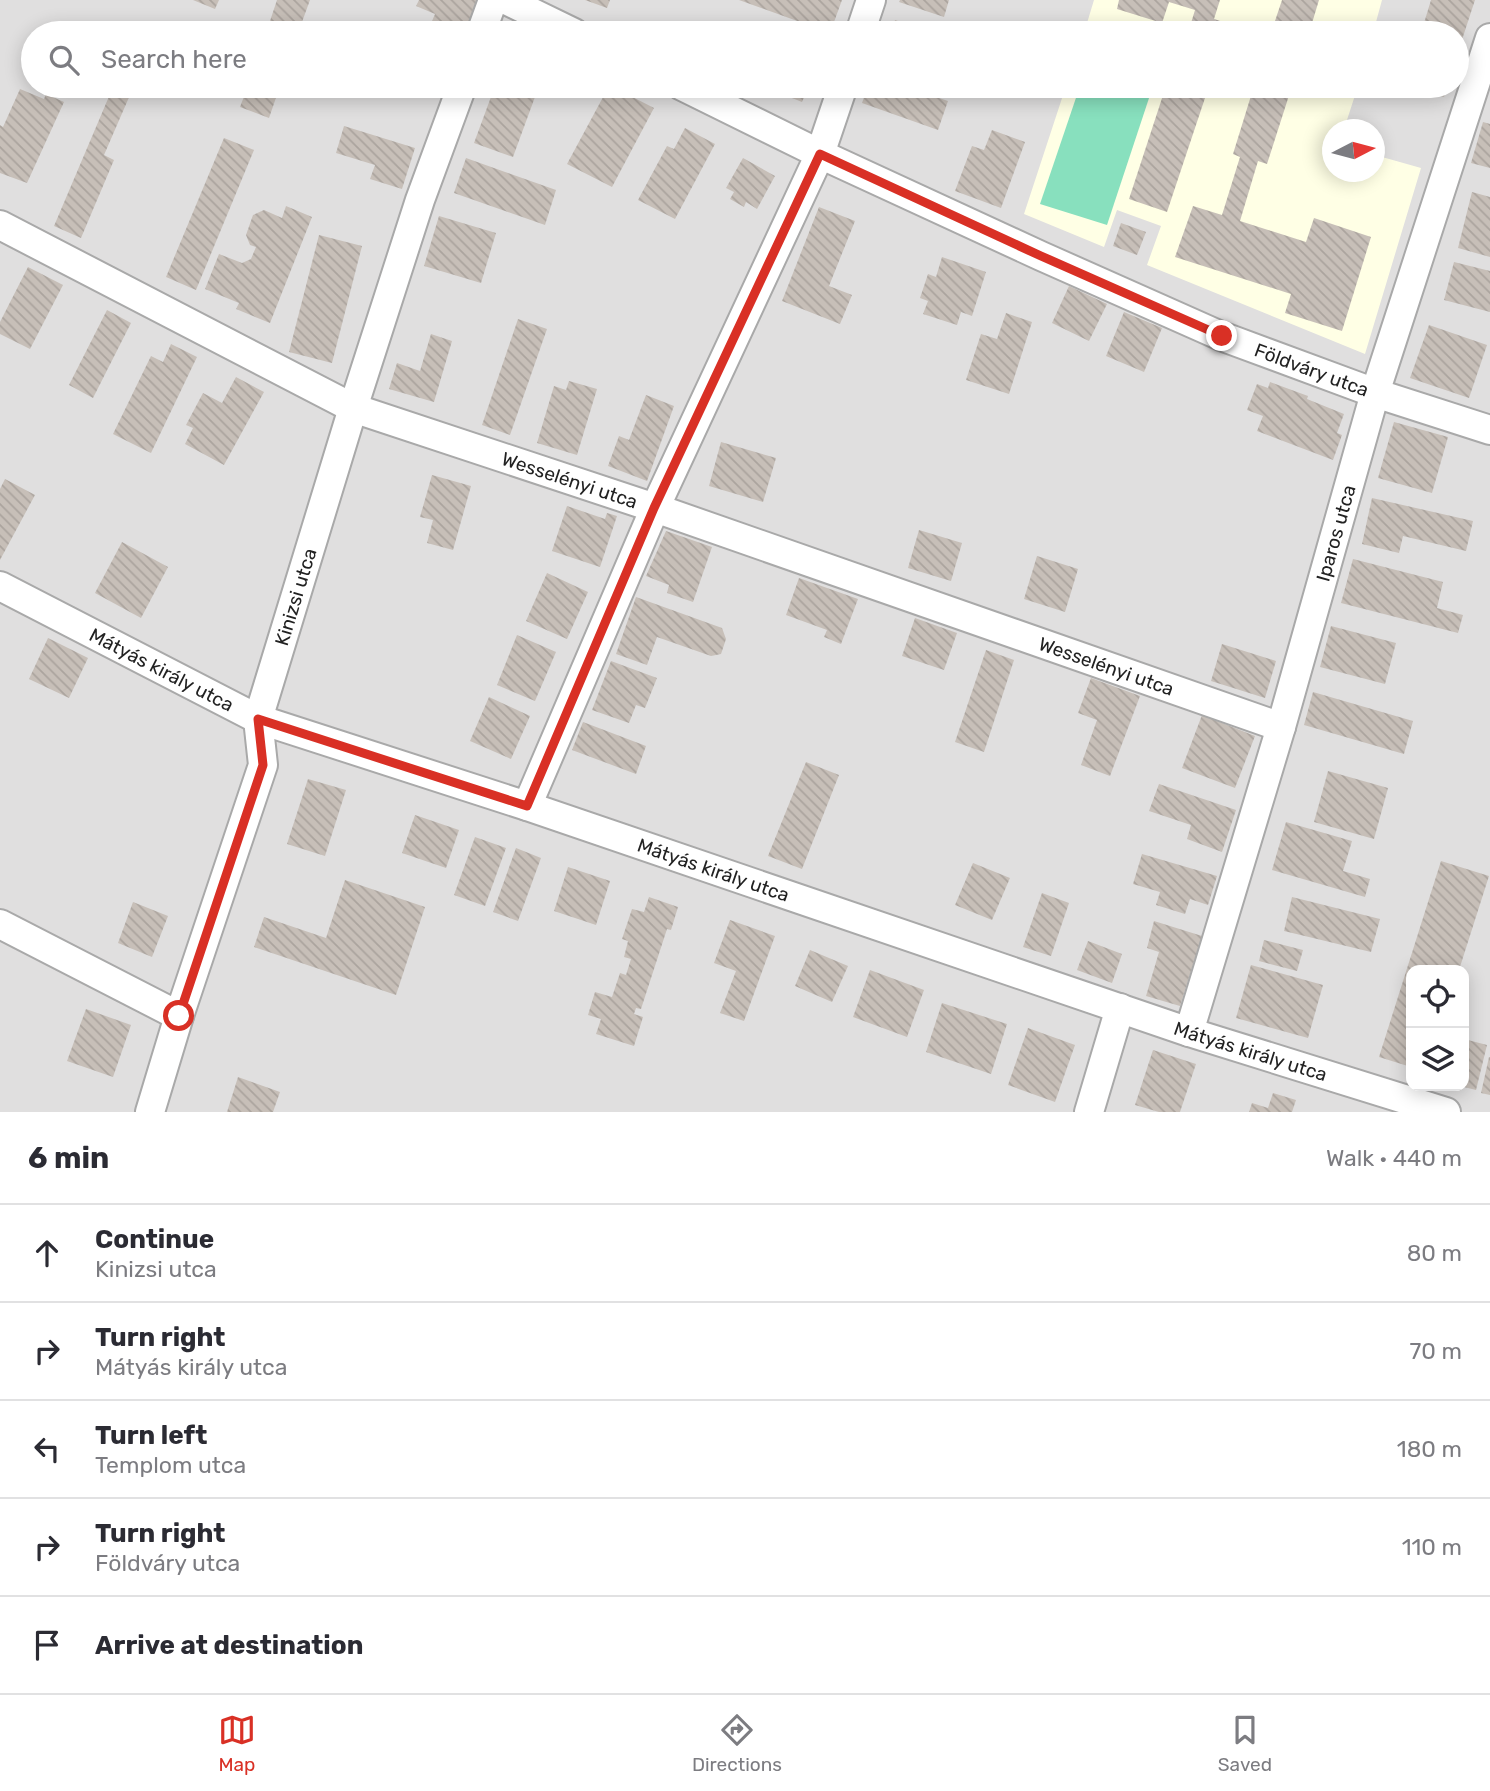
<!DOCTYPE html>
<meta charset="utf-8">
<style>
body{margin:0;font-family:Rubik,sans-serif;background:#f2f2f3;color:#2b2b33}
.controls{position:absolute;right:21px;bottom:21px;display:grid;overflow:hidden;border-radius:14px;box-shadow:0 4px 18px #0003}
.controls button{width:63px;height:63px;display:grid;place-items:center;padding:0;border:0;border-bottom:2px solid #e1e1e2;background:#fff;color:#2b2b33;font:35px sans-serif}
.compass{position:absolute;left:1322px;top:119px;width:63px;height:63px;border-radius:50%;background:#fff;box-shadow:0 4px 18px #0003;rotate:84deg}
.stop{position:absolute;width:21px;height:21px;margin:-16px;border:5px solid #d93025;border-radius:50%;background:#fff}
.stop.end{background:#d93025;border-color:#fff;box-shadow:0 2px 7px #0008}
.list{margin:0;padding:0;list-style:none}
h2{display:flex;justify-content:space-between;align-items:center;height:91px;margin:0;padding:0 28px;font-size:30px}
h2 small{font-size:23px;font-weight:400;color:#7c7c81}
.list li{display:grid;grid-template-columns:46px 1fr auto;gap:21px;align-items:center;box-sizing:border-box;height:98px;padding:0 28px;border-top:2px solid #e1e1e2}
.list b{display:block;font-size:26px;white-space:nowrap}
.list p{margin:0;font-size:23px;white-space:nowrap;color:#7c7c81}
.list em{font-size:23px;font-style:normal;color:#7c7c81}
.icon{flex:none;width:38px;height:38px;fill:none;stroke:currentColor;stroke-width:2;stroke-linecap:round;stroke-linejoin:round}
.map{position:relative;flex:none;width:1490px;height:1112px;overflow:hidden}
.search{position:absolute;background:#fff;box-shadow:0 4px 18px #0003;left:21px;right:21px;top:21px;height:77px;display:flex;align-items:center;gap:18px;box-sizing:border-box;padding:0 24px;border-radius:38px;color:#7c7c81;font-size:26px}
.sheet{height:581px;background:#fff}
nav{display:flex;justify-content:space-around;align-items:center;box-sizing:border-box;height:98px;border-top:2px solid #e1e1e2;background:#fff;font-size:19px;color:#7c7c81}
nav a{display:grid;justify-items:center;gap:4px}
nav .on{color:#d93025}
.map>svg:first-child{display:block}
.residential{fill:#e0dfdf;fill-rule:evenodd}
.education{fill:#ffffe5}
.pitch{fill:#88e0be}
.building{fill:url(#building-back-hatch)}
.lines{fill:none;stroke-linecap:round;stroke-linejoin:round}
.minor-casing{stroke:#a9a9a9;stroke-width:32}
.minor{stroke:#fff;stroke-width:28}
.route{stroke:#d93025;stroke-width:9}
.labels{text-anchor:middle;stroke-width:5;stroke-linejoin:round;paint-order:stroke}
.street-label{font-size:19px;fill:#222;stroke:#fff}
</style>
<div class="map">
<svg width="1490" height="1112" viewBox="0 0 1490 1112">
<defs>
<pattern id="building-back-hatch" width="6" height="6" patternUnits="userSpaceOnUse" patternTransform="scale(1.75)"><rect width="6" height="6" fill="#c7bfb8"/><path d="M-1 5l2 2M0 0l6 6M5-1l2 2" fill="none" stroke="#aba49e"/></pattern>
</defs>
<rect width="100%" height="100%" fill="#f2efe9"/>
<!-- residential -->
<path class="residential" d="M0 0H1490V1112H0ZM33 33H1457V86H33ZM1332 130H1374V172H1332ZM1411 970H1464V1086H1411Z"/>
<!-- education -->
<g class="education">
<polygon points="1094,0 1382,0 1373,33 1084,33"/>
<polygon points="1066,86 1358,86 1347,120 1354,129 1332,130 1332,172 1374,172 1375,155 1421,168 1365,354 1147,265 1161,226 1117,210 1104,247 1024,214"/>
</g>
<!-- pitch -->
<polygon class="pitch" points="1080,86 1153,86 1107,225 1040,204"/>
<!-- building -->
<g class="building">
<polygon points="193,0 219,0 215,9"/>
<polygon points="277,0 310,0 298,33 266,33"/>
<polygon points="419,0 478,0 465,33 427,33 435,14 416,6"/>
<polygon points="585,0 610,0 607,8"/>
<polygon points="739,0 842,0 830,33 796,33 800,22"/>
<polygon points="900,0 949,0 944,17 899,2"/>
<polygon points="1119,0 1220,0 1214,19 1258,33 1188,33 1195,10 1169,2 1162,23 1117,9"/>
<polygon points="1282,0 1319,0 1309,33 1271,33"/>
<polygon points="1431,0 1475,0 1457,55 1457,33 1421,33"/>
<polygon points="895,20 934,33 891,33"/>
<polygon points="248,86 280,86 269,118 240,107"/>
<polygon points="495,86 539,86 513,157 474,143"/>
<polygon points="609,86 611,86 654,108 612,187 567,164"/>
<polygon points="774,86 809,86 802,102 772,90"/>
<polygon points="868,86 904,86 948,101 938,130 862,103"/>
<polygon points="1166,86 1209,86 1167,212 1129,199"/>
<polygon points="1254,86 1292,86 1267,164 1258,161 1240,221 1306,242 1314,218 1371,237 1342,331 1285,313 1291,294 1175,257 1193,206 1222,215 1240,157 1233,154"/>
<polygon points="1409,86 1448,86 1444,97"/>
<polygon points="113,87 130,95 104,155 114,160 81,238 54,226"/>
<polygon points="20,89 44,99 46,94 64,102 27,183 0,173 0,125 3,127"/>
<polygon points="1483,122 1490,124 1490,168 1471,163"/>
<polygon points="344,126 415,148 402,189 370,179 375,165 336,153"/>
<polygon points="685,128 715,144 675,219 638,200 667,146 674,149"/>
<polygon points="992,130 1025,142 1001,208 955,191 972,146 984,150"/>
<polygon points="224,138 254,150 196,290 166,277"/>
<polygon points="466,158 556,190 545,225 454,193"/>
<polygon points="743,158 775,176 757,209 746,202 744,207 730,199 734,192 726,188"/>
<polygon points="1472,192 1490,197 1490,257 1458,248"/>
<polygon points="286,206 312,217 270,323 236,309 239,303 205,289 219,254 242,263 251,259 256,247 250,245 246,235 253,215 264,210 282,218"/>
<polygon points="819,207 855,221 829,286 852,295 840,324 782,301"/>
<polygon points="439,216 496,233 481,283 424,266"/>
<polygon points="1121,223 1146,232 1137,255 1113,246"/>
<polygon points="319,235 362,246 332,363 289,352"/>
<polygon points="942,257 986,272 972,316 961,312 957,325 923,314 928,301 920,298 928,274 936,277"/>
<polygon points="1454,262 1490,271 1490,312 1444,300"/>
<polygon points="28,267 63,285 30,349 0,334 0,322"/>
<polygon points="1069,286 1107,304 1089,341 1052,323"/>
<polygon points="107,310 131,323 93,398 69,385"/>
<polygon points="1124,312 1162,328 1144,372 1106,356"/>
<polygon points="1006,313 1032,322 1009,394 966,380 981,334 997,339"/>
<polygon points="518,319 547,329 510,435 482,425"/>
<polygon points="1429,325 1487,345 1469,398 1410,378"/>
<polygon points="431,334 452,341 434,402 389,389 397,363 420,371"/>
<polygon points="171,344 197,357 151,453 113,434 151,356 163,362"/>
<polygon points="236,377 264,392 224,465 185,444 193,428 186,425 203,393 222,403"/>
<polygon points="569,381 597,389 577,455 537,443 554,386 566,390"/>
<polygon points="1270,382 1308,396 1307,399 1344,414 1337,433 1342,435 1333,460 1257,431 1263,416 1247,410 1257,384 1268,388"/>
<polygon points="646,395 674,406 647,481 608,466 619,436 629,440"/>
<polygon points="1394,422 1448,437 1432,493 1378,478"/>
<polygon points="721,442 776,458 763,502 709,486"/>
<polygon points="432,475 471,486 453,550 427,543 433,520 420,517"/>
<polygon points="5,479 35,495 0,560 0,489"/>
<polygon points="1372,498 1473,521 1466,551 1403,536 1399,553 1362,544"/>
<polygon points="567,506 605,519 607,513 617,516 600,567 552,551"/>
<polygon points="919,530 962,543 951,581 908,568"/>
<polygon points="666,531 712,547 693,602 667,593 669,585 646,576"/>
<polygon points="122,542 168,567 141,618 95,593"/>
<polygon points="1037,556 1078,569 1065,612 1024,599"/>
<polygon points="1353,559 1443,582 1437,608 1463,615 1458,633 1341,603"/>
<polygon points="547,573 588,592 567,639 526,621"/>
<polygon points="799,578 858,599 841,644 824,637 827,630 786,615"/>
<polygon points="636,597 722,628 726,639 721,654 711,656 657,637 647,665 616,654"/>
<polygon points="915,618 957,633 944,670 902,656"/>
<polygon points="1331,626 1396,643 1385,684 1320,667"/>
<polygon points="517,635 556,652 535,701 497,685"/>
<polygon points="48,638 88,658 69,698 29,679"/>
<polygon points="1222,644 1276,661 1265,698 1211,681"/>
<polygon points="986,650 1014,660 984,752 955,742"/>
<polygon points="611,661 657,678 645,708 636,705 629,723 592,710"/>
<polygon points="1091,678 1140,696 1110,776 1081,765 1097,720 1078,713"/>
<polygon points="1313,692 1413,721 1404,754 1304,725"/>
<polygon points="489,697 530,716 511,759 470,741"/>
<polygon points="1202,715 1255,736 1235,788 1182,768"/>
<polygon points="583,722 646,746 636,774 572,750"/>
<polygon points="806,762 839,775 802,869 768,856"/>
<polygon points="1328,771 1388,788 1374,839 1314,822"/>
<polygon points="308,779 346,790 325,856 287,844"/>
<polygon points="1159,784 1236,810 1222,852 1187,839 1191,825 1149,811"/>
<polygon points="415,815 459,830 446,868 402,853"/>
<polygon points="1286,822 1352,841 1343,871 1370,879 1365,897 1272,870"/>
<polygon points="475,837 506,848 485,906 454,895"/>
<polygon points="516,848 541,858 518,921 493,912"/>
<polygon points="1142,854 1217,876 1208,905 1190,899 1185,914 1156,905 1160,892 1133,884"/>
<polygon points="1441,861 1489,876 1459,970 1411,970 1411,1067 1379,1057"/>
<polygon points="973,863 1010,878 992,920 955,905"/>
<polygon points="568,867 610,881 596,925 554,911"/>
<polygon points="345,880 425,907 396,995 254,947 264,917 326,938"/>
<polygon points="1042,893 1069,903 1051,956 1023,947"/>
<polygon points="649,897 678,907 671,930 667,929 641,1009 636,1008 634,1014 643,1017 634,1046 596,1034 601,1019 588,1015 595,992 612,997 620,973 626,975 631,959 624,957 628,941 622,939 632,909 644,912"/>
<polygon points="1292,897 1380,919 1371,952 1284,931"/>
<polygon points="133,902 168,916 152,957 118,943"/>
<polygon points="730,920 775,936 744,1021 720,1013 736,971 714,963"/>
<polygon points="1154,921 1202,936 1180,1006 1146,996 1159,952 1147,948"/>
<polygon points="1264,940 1303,950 1297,971 1259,961"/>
<polygon points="1088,941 1122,954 1112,983 1077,970"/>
<polygon points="810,950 848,966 832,1002 795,986"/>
<polygon points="1251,965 1323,985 1308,1038 1236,1018"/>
<polygon points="870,970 924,990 907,1037 853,1017"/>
<polygon points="942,1003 1007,1024 991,1074 926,1052"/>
<polygon points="86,1009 131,1025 113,1077 67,1061"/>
<polygon points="1028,1028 1075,1045 1055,1102 1008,1085"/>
<polygon points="1464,1039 1487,1045 1476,1090 1464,1087"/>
<polygon points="1153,1050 1196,1064 1180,1112 1159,1112 1135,1105"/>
<polygon points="1489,1057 1490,1057 1490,1095 1481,1093"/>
<polygon points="238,1077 280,1092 273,1112 227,1112"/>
<polygon points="1273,1093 1296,1100 1292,1112 1249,1112 1252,1103 1268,1108"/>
</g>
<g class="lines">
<defs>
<g id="minor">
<polyline points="506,0 574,33"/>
<polyline points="481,33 493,0"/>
<polyline points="860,33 871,0"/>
<path id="s1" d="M682 86 820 154 1041 256 1221 336 1375 393 1490 430"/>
<path id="s2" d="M0 225 353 408 655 508 1281 727"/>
<path id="s3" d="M0 586 258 719 527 806 1189 1032 1446 1112"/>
<polyline points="527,806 655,508 820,154 843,86"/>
<polyline points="0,924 179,1016"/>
<path id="s4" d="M1189 1032 1281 727 1375 393 1490 38"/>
<path id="s5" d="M150 1112 179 1016 263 765 258 719 353 408 420 200 462 86"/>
<polyline points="1089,1112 1120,1008"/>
</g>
</defs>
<!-- minor casing -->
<use href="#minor" class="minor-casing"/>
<!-- minor -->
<use href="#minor" class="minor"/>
</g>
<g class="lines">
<!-- route -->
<polyline class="route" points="179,1016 263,765 258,719 527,806 654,508 820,154 1041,256 1222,336"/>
</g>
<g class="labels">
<!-- street labels -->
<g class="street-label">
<text dy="7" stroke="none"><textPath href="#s1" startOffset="691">Földváry utca</textPath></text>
<text dy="7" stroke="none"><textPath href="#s2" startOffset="626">Wesselényi utca</textPath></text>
<text dy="7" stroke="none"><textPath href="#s4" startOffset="520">Iparos utca</textPath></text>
<text dy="7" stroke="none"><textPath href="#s5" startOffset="539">Kinizsi utca</textPath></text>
<text dy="7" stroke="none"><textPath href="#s2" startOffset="1194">Wesselényi utca</textPath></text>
<text dy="7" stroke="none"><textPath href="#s3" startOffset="182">Mátyás király utca</textPath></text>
<text dy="7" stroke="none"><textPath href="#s3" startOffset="770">Mátyás király utca</textPath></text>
<text dy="7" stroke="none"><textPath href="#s3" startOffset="1337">Mátyás király utca</textPath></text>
</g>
</g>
</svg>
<div class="controls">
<button><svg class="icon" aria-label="locate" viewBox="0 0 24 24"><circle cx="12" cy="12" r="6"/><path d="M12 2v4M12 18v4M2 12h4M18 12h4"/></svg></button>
<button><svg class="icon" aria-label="layers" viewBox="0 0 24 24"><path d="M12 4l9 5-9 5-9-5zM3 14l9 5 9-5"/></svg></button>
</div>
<svg class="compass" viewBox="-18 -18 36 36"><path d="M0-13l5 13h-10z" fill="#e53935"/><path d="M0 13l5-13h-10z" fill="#7c7c81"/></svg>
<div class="stop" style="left:179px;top:1016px"></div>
<div class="stop end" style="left:1222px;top:336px"></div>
<div class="search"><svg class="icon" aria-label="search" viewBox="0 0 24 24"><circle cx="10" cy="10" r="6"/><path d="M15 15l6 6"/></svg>Search here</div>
</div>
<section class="sheet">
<h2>6 min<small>Walk · 440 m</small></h2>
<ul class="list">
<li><svg class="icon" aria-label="ahead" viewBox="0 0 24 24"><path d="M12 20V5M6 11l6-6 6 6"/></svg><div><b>Continue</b><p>Kinizsi utca</p></div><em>80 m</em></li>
<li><svg class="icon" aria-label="right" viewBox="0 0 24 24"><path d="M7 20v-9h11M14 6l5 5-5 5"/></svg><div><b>Turn right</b><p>Mátyás király utca</p></div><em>70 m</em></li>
<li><svg class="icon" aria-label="left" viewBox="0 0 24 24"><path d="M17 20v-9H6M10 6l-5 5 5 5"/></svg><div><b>Turn left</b><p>Templom utca</p></div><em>180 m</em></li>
<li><svg class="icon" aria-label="right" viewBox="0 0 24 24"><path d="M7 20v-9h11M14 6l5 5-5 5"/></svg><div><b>Turn right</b><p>Földváry utca</p></div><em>110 m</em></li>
<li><svg class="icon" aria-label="arrive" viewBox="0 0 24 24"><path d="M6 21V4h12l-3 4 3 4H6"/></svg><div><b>Arrive at destination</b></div></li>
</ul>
</section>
<nav>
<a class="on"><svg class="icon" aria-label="map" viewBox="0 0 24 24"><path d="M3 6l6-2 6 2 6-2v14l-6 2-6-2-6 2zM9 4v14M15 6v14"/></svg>Map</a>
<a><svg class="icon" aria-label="directions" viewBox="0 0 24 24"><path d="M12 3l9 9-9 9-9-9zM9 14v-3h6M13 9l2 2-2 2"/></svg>Directions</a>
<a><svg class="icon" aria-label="saved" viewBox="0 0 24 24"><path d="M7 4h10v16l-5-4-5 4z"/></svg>Saved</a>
</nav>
